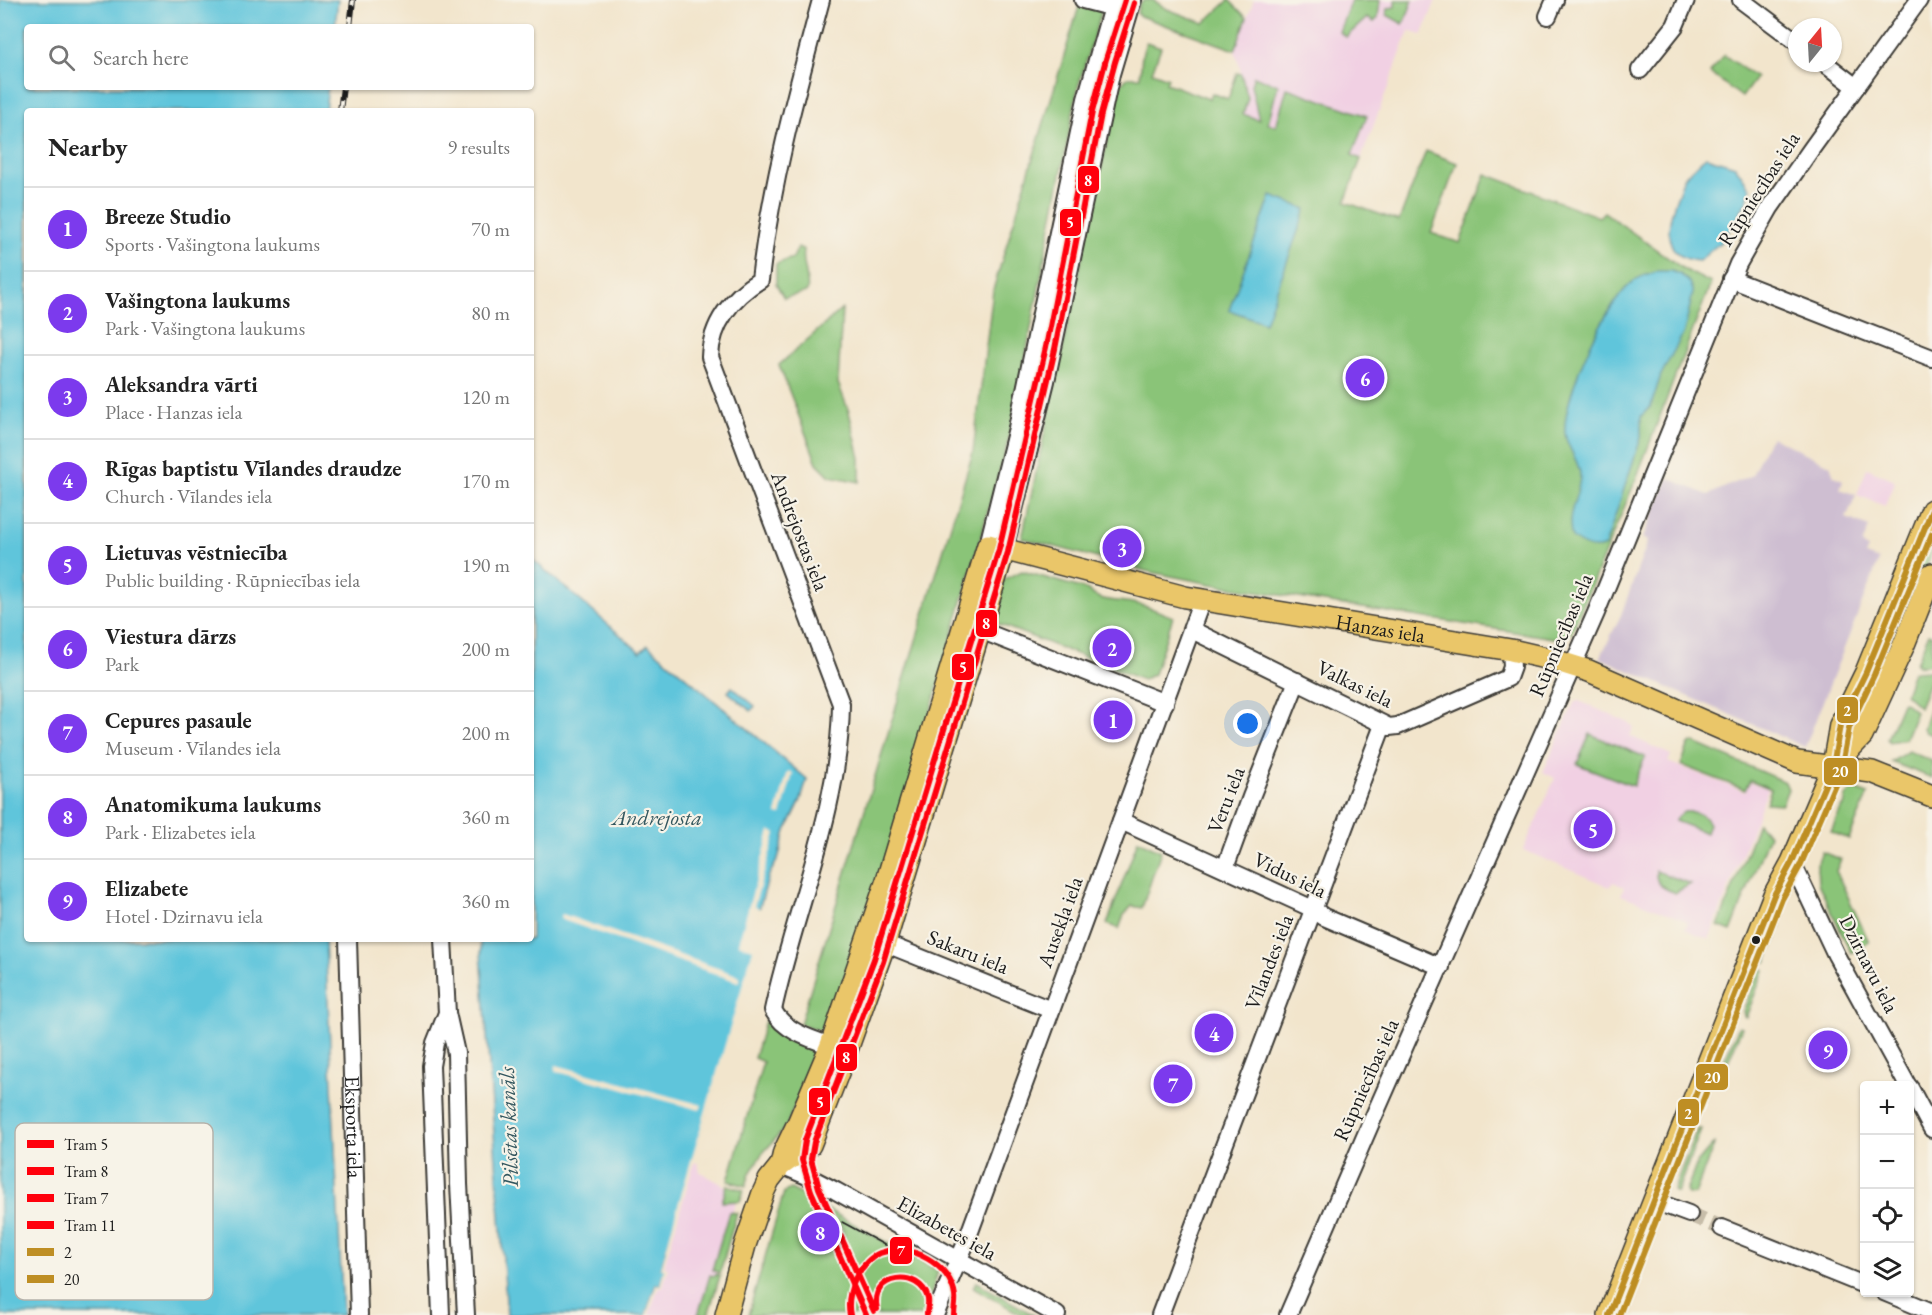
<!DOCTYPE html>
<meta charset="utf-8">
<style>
body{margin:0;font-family:"EB Garamond",serif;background:#f2f2f2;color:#222}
.controls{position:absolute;right:18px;bottom:18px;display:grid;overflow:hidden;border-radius:6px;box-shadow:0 2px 4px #0004}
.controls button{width:54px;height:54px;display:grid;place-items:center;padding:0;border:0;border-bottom:2px solid #e0e0e0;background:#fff;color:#222;font:30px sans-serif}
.compass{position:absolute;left:1788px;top:18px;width:54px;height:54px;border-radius:50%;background:#fff;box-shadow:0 2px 4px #0004;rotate:18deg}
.you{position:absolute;left:1248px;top:724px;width:21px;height:21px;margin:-15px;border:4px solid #fff;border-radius:50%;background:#1a73e8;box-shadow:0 0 0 9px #1a73e833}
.badge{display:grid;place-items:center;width:39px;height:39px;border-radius:50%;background:#7c3aed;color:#fff;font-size:20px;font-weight:700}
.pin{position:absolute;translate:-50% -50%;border:3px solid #fff;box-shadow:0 2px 6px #0006}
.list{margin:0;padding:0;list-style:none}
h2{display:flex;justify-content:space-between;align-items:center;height:78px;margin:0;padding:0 24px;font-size:26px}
h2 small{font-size:20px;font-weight:400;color:#767676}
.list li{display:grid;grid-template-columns:39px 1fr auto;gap:18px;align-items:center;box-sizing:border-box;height:84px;padding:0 24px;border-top:2px solid #e0e0e0}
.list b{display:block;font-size:22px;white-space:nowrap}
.list p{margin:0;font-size:20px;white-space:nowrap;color:#767676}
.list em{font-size:20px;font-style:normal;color:#767676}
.icon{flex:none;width:33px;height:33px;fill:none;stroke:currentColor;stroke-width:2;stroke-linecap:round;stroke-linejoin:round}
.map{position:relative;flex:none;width:1932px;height:1315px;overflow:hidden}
.search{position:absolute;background:#fff;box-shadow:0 2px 4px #0004;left:24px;top:24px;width:510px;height:66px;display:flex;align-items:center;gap:15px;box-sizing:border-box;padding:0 21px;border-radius:6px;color:#767676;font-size:22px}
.panel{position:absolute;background:#fff;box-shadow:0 2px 4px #0004;left:24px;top:108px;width:510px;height:834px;border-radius:6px}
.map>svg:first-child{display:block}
.built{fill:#f1d0e3}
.industrial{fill:#cebed1}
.green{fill:#8ac478;stroke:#53704a;stroke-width:1.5}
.water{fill:#5ec5db;stroke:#3d707c;stroke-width:1.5}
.pier{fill:#f2e5cc}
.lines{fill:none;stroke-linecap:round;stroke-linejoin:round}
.minor-tunnel{stroke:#c7bda9;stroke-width:16;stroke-dasharray:16 8;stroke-linecap:butt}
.minor-casing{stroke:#3c3a36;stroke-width:20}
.major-casing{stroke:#3c3a36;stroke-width:24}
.minor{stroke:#fff;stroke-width:16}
.major{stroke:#eac669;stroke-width:21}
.tram{stroke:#1c1c1c;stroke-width:1.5}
.rail-casing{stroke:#1c1c1c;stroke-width:6}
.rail{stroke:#f7f3e8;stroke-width:4;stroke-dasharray:11;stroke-linecap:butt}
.bus-1-casing{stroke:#f7f3e8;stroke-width:10}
.bus-2-casing{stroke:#f7f3e8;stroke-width:10}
.bus-1{stroke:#be8e24;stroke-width:6}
.bus-2{stroke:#be8e24;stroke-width:6}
.tram-1-casing{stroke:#f7f3e8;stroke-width:10}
.tram-2-casing{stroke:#f7f3e8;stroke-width:10}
.tram-3-casing{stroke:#f7f3e8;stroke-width:10}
.tram-4-casing{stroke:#f7f3e8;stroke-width:10}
.tram-1{stroke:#ff000c;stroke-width:6}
.tram-2{stroke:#ff000c;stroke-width:6}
.tram-3{stroke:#ff000c;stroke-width:6}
.tram-4{stroke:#ff000c;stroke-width:6}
.bus-dot{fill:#1c1c1c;stroke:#f7f3e8;stroke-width:2}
.labels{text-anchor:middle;stroke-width:4.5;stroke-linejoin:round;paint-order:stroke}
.street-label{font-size:21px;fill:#1c1c1c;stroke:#f7f3e8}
.water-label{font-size:22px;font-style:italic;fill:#33575f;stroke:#f7f3e8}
.key{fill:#f7f3e8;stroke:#b5b2ab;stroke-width:1.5}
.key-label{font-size:16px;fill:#1c1c1c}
.line-badge{stroke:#f7f3e8;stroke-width:2}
.badge-label{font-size:16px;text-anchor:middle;font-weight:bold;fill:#fff}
</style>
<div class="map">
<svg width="1932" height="1315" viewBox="0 0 1932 1315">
<rect width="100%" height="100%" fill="#f7f3e8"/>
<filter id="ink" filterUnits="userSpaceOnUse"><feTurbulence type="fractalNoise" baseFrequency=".0167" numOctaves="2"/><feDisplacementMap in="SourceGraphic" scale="12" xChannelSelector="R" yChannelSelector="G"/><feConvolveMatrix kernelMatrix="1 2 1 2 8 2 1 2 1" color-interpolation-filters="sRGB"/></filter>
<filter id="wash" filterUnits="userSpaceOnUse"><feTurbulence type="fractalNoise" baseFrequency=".008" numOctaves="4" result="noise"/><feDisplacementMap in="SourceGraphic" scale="24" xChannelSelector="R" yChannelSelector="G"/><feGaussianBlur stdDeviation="1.35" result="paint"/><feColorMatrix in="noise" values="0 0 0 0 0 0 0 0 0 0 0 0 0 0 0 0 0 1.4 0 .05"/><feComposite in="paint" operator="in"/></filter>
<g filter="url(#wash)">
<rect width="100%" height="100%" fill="#f2e5cc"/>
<!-- built -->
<g class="built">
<polygon points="1254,0 1436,0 1422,35 1409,31 1361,159 1243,114 1248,98 1235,50"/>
<polygon points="1867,468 1895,480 1885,506 1857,495"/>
<polygon points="1575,701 1579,701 1629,723 1634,727 1630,736 1671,755 1668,762 1745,792 1750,782 1768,789 1709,939 1685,929 1688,922 1683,919 1621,895 1624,887 1613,882 1610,887 1523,850 1555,778 1543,772"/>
<polygon points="691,1162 698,1163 700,1172 738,1193 714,1279 703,1315 646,1315"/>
</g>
<!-- industrial -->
<polygon class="industrial" points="1772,437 1830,465 1834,476 1843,480 1840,489 1856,495 1846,518 1869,527 1862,545 1868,548 1865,555 1879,560 1805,747 1600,658 1621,615 1648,541 1643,538 1668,478 1708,495 1752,475 1767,443"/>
<!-- green -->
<g class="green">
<polygon points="1081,0 1105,0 1078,87 1011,431 885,870 825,1030 818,1030 800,1024 973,452 993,290"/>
<polygon points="1145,0 1153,0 1167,9 1204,23 1229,0 1247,18 1235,50 1140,16 1137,13 1139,5"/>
<polygon points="1351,0 1380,0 1378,18 1374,22 1367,18 1346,37 1339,32"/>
<polygon points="1395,0 1413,0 1405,21 1403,24 1387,15 1388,8 1395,7"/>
<polygon points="1146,42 1161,47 1152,72 1168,78 1166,83 1209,99 1212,93 1228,99 1237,73 1241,74 1248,98 1243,114 1259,120 1251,85 1254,76 1278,85 1268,123 1276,126 1287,88 1367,116 1352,155 1361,159 1345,202 1399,221 1426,151 1457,163 1431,233 1460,243 1486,174 1599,217 1604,212 1685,270 1711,283 1634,484 1571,634 1559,639 1211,584 1146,571 1022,538 1119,85 1129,77 1140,77 1142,55"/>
<polygon points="1724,55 1756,78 1742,97 1710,73"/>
<path d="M798 247 804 250C801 264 810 277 807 292L784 298 776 284V264L793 258Z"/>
<polygon points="842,309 838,383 849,412 860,458 860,482 830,476 817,463 779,365"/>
<polygon points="1932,532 1932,552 1880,686 1856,729 1851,726 1886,652"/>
<path d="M1022 571 1088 590C1097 602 1119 600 1132 603 1146 605 1160 612 1173 617L1154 674 1143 680 996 623 993 613 1004 579Z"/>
<polygon points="1929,633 1932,634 1932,664 1919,666 1916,663"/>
<polygon points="1930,671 1932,676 1919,707 1905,694 1913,672"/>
<polygon points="1904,702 1916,712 1905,739 1889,742 1887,739 1902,703"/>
<polygon points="1932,704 1932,735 1925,732 1923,728"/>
<polygon points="1590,734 1645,757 1633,786 1577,764"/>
<polygon points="1691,743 1695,743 1785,782 1788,789 1782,804 1766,803 1771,789 1750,780 1745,790 1681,765 1688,746"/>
<polygon points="1908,751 1932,761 1932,778 1891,762"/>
<polygon points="1857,790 1868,794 1849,839 1831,832 1842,806 1844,807 1846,796 1851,791"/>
<path d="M1684 812C1694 811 1705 814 1709 824L1706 833 1675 821 1676 818Z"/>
<polygon points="1758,823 1769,835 1731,931 1718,926"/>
<polygon points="1138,840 1161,851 1142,908 1132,906 1124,915 1119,929 1107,924"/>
<polygon points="1822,852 1841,859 1836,871 1869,942 1851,953 1818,883 1817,864"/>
<path d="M1656 871 1691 884 1675 893C1663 888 1655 885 1656 871Z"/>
<polygon points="1776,922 1781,925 1766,962 1762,961"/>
<polygon points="1760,968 1764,970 1746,1017 1744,1016 1743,1011"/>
<path d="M765 1021C780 1038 806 1040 816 1053L786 1127 762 1154 750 1173 746 1186 728 1181 763 1062 754 1058Z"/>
<polygon points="1739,1026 1742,1027 1724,1072 1720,1070"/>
<polygon points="1697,1129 1701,1129 1677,1193 1673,1191"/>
<polygon points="1715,1142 1695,1194 1688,1195 1686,1191 1697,1163"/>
<polygon points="727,1185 744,1190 740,1201 722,1202"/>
<polygon points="791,1189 938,1271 925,1315 748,1315 784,1192"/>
<polygon points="729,1212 737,1213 720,1273 712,1270"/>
<polygon points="716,1274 720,1276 708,1315 698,1315 710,1275 715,1276"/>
<polygon points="976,1282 1034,1315 1022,1315 973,1287"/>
</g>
<!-- water -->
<g class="water">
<polygon points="0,0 338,0 335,27 27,27 27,87 328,87 325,111 27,111 27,939 325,939 343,1315 0,1315"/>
<path d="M1706 157 1735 166 1750 188 1747 201 1724 239 1699 261C1658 258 1668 220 1678 194 1680 189 1682 182 1685 177 1690 169 1700 162 1706 157Z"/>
<polygon points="1271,196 1306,209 1265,323 1229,310"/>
<path d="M1658 271H1671L1680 274 1689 282 1693 293 1684 332 1661 375 1651 406 1641 416V438L1605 546C1594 552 1581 545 1572 538 1565 512 1579 499 1580 476 1581 463 1566 447 1565 433 1562 397 1606 298 1637 279 1643 275 1652 274 1658 271Z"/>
<polygon points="531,558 640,652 648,645 807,779 801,800 786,831 778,859 769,875 753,930 755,952 661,1268 665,1269 660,1285 656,1284 646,1315 507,1315 480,939 531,939"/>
<polygon points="732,687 755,706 751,711 728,692"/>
</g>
<!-- pier -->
<g class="pier">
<polygon points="788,771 793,773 781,815 776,814"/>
<polygon points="770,831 776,833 754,906 763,910 756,931 758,953 710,1107 664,1266 668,1269 663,1286 658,1288 649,1315 646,1315 656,1284 660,1285 664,1270 661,1268 676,1212 753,949 738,944"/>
<polygon points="562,914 740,976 739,981 738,982 560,919"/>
<polygon points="556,1065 702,1105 700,1110 555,1071"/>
</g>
</g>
<g filter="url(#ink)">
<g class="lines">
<!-- minor-tunnel -->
<polyline class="minor-tunnel" points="1689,1214 1722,1228"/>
<defs>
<g id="minor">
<path d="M821 0C796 93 771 184 760 280 732 297 711 324 710 357L841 704C840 810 795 908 773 1010 785 1034 819 1041 843 1050"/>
<polyline points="1083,0 1106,6"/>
<polyline points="1741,0 1797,42"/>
<polyline points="1548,16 1555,0"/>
<polyline points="1825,63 1856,87"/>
<polyline points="1640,70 1675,26 1686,0"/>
<polyline points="1731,279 1932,358"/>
<polyline points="988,545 1017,428 1086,99 1114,0"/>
<polyline points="1004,550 1046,381 1111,74 1133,0"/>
<polyline points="970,626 1165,703"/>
<polyline points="1192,630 1389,727 1398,726 1508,678 1512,667 1511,650"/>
<polyline points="1121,821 1313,909 1324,917 1441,967"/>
<polyline points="1792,862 1836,955 1908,1086"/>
<polyline points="1225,868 1251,797 1297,681"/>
<path id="s1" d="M348 939 359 1315"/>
<polyline points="443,939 447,1013 456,1053 459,1184 466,1315"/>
<polyline points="874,939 1051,1010"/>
<polyline points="1910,1088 1932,1129"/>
<polyline points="781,1165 807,1176 836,1191 1057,1315"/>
<polyline points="1654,1201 1689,1214"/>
<polyline points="1722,1228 1864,1285"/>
<polyline points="1884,1292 1932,1312"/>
<polyline points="441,1315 431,1066 435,1043 447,1013"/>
<polyline points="935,1315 965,1245 1202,600"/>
<polyline points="1160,1315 1383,725"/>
<polyline points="1288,1315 1370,1125 1596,613 1738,264 1770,208 1812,148 1919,0"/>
</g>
<g id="major">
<polyline points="1833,766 1862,736 1903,647 1932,574"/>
<path id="s2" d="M781 1165 784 1152 799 1121 831 1045 887 880 988 545 1185 597 1511 650 1554 660 1589 671 1797 762 1872 772 1932 796"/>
<polyline points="726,1315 745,1245 763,1193 769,1180 781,1165 810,1145 848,1047 885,943 1004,550"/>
<polyline points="1609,1315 1774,895 1792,862 1833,766 1840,725 1866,672 1932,510"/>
</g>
</defs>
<!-- minor casing -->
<use href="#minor" class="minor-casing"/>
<!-- major casing -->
<use href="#major" class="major-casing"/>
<!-- minor -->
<use href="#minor" class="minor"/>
<!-- major -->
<use href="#major" class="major"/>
<!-- tram -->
<polyline class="tram" points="842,1222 912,1260"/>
<defs>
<g id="rail">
<polyline points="350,27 353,0"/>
<polyline points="340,111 343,87"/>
</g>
</defs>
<!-- rail casing -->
<use href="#rail" class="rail-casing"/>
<!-- rail -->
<use href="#rail" class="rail"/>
<defs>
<polyline id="bus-1" points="1609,1315 1774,895 1792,862 1833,766 1840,725 1866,672 1932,510"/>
<polyline id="bus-2" points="1619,1315 1782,899 1800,866 1841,770 1849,728 1874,675 1932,534"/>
</defs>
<!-- bus-1 casing -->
<use href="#bus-1" class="bus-1-casing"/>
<!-- bus-2 casing -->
<use href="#bus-2" class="bus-2-casing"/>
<!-- bus-1 -->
<use href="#bus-1" class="bus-1"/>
<!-- bus-2 -->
<use href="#bus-2" class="bus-2"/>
<defs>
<polyline id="tram-1" points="866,1315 811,1191 802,1160 805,1140 874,959 999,549 1046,347 1092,112 1106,59 1125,0"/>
<polyline id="tram-2" points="874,1311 819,1188 811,1159 814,1142 883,962 1008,552 1055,349 1101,114 1115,62 1134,3"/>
<path id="tram-3" d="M850 1315C847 1302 850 1291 855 1279 861 1268 868 1258 880 1253 910 1242 951 1264 955 1296 956 1302 954 1309 954 1315"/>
<path id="tram-4" d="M877 1309C868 1273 921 1268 928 1299 929 1304 927 1309 927 1314"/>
</defs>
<!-- tram-1 casing -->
<use href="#tram-1" class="tram-1-casing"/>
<!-- tram-2 casing -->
<use href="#tram-2" class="tram-2-casing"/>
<!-- tram-3 casing -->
<use href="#tram-3" class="tram-3-casing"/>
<!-- tram-4 casing -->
<use href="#tram-4" class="tram-4-casing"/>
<!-- tram-1 -->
<use href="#tram-1" class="tram-1"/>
<!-- tram-2 -->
<use href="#tram-2" class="tram-2"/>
<!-- tram-3 -->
<use href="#tram-3" class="tram-3"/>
<!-- tram-4 -->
<use href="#tram-4" class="tram-4"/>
</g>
</g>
<!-- markers -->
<circle class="bus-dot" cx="1756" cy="940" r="5"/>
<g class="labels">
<!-- street labels -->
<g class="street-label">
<text transform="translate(1759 189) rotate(-57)" y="7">Rūpniecības iela</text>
<text transform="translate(800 531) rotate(69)" y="7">Andrejostas iela</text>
<text dy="7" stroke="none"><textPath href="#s2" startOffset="1056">Hanzas iela</textPath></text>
<text transform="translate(1561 635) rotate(-67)" y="7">Rūpniecības iela</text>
<text transform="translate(1355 684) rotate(26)" y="7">Valkas iela</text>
<text transform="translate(1226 800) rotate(-69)" y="7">Veru iela</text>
<text transform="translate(1290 875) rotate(26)" y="7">Vidus iela</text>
<text transform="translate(1060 922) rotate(-70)" y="7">Ausekļa iela</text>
<text transform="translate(968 952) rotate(22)" y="7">Sakaru iela</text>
<text transform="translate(1269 962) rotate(-69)" y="7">Vīlandes iela</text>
<text transform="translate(1869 964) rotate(63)" y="7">Dzirnavu iela</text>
<text transform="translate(1366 1080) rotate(-66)" y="7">Rūpniecības iela</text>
<text dy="7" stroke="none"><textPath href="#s1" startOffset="188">Eksporta iela</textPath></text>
<text transform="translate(947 1228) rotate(29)" y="7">Elizabetes iela</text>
</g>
<!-- water labels -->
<g class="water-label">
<text x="657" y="825">Andrejosta</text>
<text transform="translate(508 1127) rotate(-92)" y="8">Pilsētas kanāls</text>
</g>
</g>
<!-- legend -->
<rect x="15" y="1123" width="198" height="177" rx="9" class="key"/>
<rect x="27" y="1140" width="27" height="8" fill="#ff000c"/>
<rect x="27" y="1167" width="27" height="8" fill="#ff000c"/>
<rect x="27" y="1194" width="27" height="8" fill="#ff000c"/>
<rect x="27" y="1221" width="27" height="8" fill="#ff000c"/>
<rect x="27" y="1248" width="27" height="8" fill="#be8e24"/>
<rect x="27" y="1275" width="27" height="8" fill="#be8e24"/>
<g class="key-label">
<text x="64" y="1150">Tram 5</text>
<text x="64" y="1177">Tram 8</text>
<text x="64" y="1204">Tram 7</text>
<text x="64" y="1231">Tram 11</text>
<text x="64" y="1258">2</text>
<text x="64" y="1285">20</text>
</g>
<g class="line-badge">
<rect x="1077" y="165" width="23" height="29" rx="6" fill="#ff000c"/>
<rect x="1059" y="208" width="23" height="29" rx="6" fill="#ff000c"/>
<rect x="975" y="609" width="23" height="29" rx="6" fill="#ff000c"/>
<rect x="951" y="653" width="24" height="28" rx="6" fill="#ff000c"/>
<rect x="1836" y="696" width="23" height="28" rx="6" fill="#be8e24"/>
<rect x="1823" y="757" width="35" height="29" rx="6" fill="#be8e24"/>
<rect x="835" y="1043" width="23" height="29" rx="6" fill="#ff000c"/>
<rect x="1695" y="1063" width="34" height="28" rx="6" fill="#be8e24"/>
<rect x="808" y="1087" width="23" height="29" rx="6" fill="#ff000c"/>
<rect x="1677" y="1098" width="23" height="29" rx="6" fill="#be8e24"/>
<rect x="889" y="1236" width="24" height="29" rx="6" fill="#ff000c"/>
</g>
<g class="badge-label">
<text x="1088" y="186">8</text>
<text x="1070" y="228">5</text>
<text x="986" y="629">8</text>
<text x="963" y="673">5</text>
<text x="1847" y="716">2</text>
<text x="1840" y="777">20</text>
<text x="846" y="1063">8</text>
<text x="1712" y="1083">20</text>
<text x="820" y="1108">5</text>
<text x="1688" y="1119">2</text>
<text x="901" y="1256">7</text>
</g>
</svg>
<div class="controls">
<button>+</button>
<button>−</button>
<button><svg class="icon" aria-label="locate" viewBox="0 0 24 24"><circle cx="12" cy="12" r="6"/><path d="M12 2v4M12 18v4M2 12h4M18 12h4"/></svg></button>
<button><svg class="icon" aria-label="layers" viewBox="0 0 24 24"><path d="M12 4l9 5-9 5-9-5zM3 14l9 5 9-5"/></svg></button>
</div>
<svg class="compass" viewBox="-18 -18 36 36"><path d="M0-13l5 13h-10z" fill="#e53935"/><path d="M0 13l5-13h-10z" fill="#767676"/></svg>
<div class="you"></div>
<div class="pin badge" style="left:1113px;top:720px">1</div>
<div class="pin badge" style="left:1112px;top:648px">2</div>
<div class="pin badge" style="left:1122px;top:548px">3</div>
<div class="pin badge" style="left:1214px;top:1033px">4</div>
<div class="pin badge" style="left:1593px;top:829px">5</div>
<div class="pin badge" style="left:1365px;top:378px">6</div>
<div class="pin badge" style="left:1173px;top:1084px">7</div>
<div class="pin badge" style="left:820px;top:1232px">8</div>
<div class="pin badge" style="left:1828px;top:1050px">9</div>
<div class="search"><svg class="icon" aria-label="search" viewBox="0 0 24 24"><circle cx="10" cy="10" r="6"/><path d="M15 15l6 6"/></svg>Search here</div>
<section class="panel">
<h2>Nearby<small>9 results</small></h2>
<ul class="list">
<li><span class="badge">1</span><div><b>Breeze Studio</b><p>Sports · Vašingtona laukums</p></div><em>70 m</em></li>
<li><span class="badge">2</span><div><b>Vašingtona laukums</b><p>Park · Vašingtona laukums</p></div><em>80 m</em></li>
<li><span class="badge">3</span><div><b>Aleksandra vārti</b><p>Place · Hanzas iela</p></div><em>120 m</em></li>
<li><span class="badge">4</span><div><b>Rīgas baptistu Vīlandes draudze</b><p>Church · Vīlandes iela</p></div><em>170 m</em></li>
<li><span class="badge">5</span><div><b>Lietuvas vēstniecība</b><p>Public building · Rūpniecības iela</p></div><em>190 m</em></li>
<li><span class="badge">6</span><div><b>Viestura dārzs</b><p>Park</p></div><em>200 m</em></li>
<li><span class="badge">7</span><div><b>Cepures pasaule</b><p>Museum · Vīlandes iela</p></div><em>200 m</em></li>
<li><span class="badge">8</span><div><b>Anatomikuma laukums</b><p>Park · Elizabetes iela</p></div><em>360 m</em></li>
<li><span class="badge">9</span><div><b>Elizabete</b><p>Hotel · Dzirnavu iela</p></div><em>360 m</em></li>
</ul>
</section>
</div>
